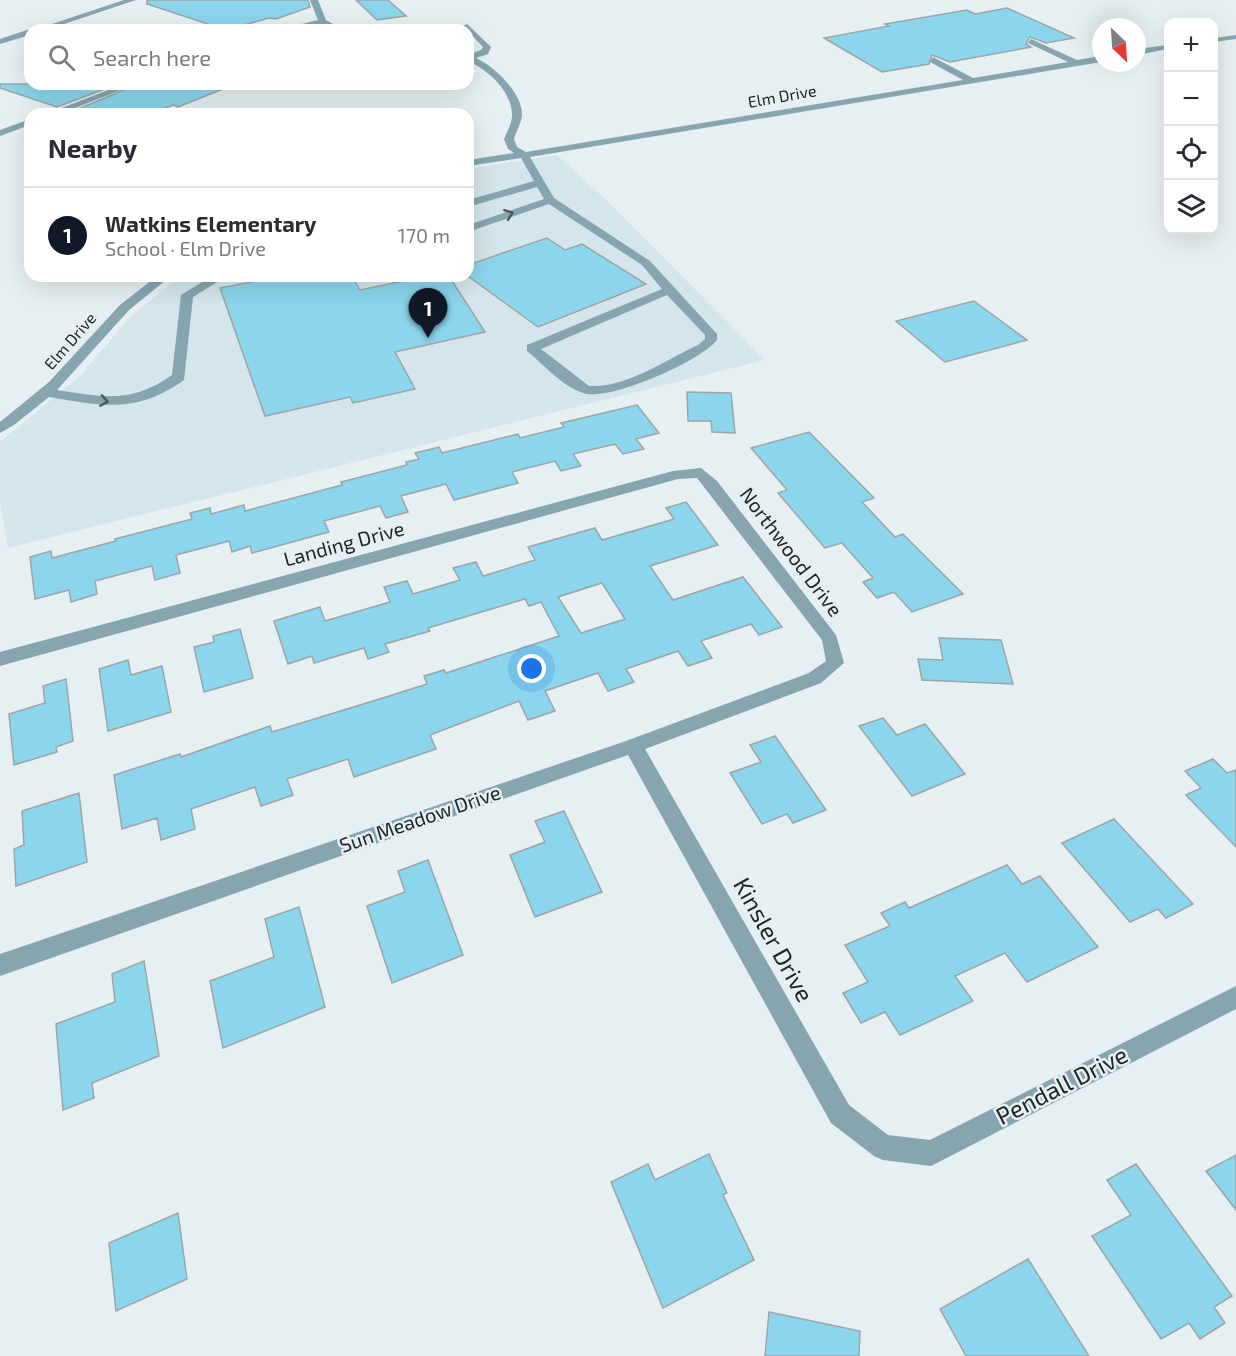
<!DOCTYPE html>
<meta charset="utf-8">
<style>
body{margin:0;font-family:"Exo 2",sans-serif;background:#f7f7f7;color:#2b2b33}
.controls{position:absolute;right:18px;top:18px;display:grid;overflow:hidden;border-radius:12px;box-shadow:0 6px 24px #0002}
.controls button{width:54px;height:54px;display:grid;place-items:center;padding:0;border:0;border-bottom:2px solid #e1e1e2;background:#fff;color:#2b2b33;font:30px sans-serif}
.compass{position:absolute;left:1092px;top:18px;width:54px;height:54px;border-radius:50%;background:#fff;box-shadow:0 6px 24px #0002;rotate:155deg}
.you{position:absolute;left:532px;top:669px;width:21px;height:21px;margin:-15px;border:4px solid #fff;border-radius:50%;background:#1a73e8;box-shadow:0 0 0 9px #1a73e833}
.badge{display:grid;place-items:center;width:39px;height:39px;border-radius:50%;background:#111827;color:#fff;font-size:20px;font-weight:700}
.pin{position:absolute;translate:-50% -50px;filter:drop-shadow(0 2px 3px #0008)}
.pin::after{content:'';position:absolute;top:32px;width:21px;height:18px;background:inherit;clip-path:polygon(0 0,100% 0,50% 100%)}
.list{margin:0;padding:0;list-style:none}
h2{display:flex;justify-content:space-between;align-items:center;height:78px;margin:0;padding:0 24px;font-size:26px}
h2 small{font-size:20px;font-weight:400;color:#7c7c81}
.list li{display:grid;grid-template-columns:39px 1fr auto;gap:18px;align-items:center;box-sizing:border-box;height:96px;padding:0 24px;border-top:2px solid #e1e1e2}
.list b{display:block;font-size:22px;white-space:nowrap}
.list p{margin:0;font-size:20px;white-space:nowrap;color:#7c7c81}
.list em{font-size:20px;font-style:normal;color:#7c7c81}
.icon{flex:none;width:33px;height:33px;fill:none;stroke:currentColor;stroke-width:2;stroke-linecap:round;stroke-linejoin:round}
.map{position:relative;flex:none;width:1236px;height:1356px;overflow:hidden}
.search{position:absolute;background:#fff;box-shadow:0 6px 24px #0002;left:24px;top:24px;width:450px;height:66px;display:flex;align-items:center;gap:15px;box-sizing:border-box;padding:0 21px;border-radius:18px;color:#7c7c81;font-size:22px}
.panel{position:absolute;background:#fff;box-shadow:0 6px 24px #0002;left:24px;top:108px;width:450px;height:174px;border-radius:18px}
.map>svg:first-child{display:block}
.built{fill:#d4e5eb}
.building{fill:#8bd6ec;stroke:#9da5a7;stroke-width:1.5;fill-rule:evenodd}
.lines{fill:none;stroke-linecap:round;stroke-linejoin:round}
.minor{fill:#87a5af;fill-rule:evenodd}
.oneway{stroke:#4a585d}
.labels{text-anchor:middle;stroke-width:5;stroke-linejoin:round;paint-order:stroke}
.far-street-label{font-size:16px;fill:#222526;stroke:#e6eff2}
.street-label{font-size:20px;fill:#222526;stroke:#e6eff2}
.near-street-label{font-size:24px;fill:#222526;stroke:#e6eff2}
</style>
<div class="map">
<svg width="1236" height="1356" viewBox="0 0 1236 1356">
<rect width="100%" height="100%" fill="#e6eff2"/>
<!-- built -->
<polygon class="built" points="557,155 606,200 765,360 8,548 0,503 0,442 81,375 130,317 172,283 183,276 468,276 468,169"/>
<!-- building -->
<g class="building">
<polygon points="147,0 308,0 310,7 276,19 269,18 226,30 147,4"/>
<polygon points="356,0 388,0 406,16 377,20"/>
<polygon points="1007,8 1074,38 1046,43 1030,37 1026,44 1031,47 950,62 932,55 929,64 882,72 824,38 889,26 885,24 967,10 975,14"/>
<polygon points="0,84 118,84 57,107 0,88"/>
<polygon points="138,84 233,84 233,85 178,107 173,105 151,114 71,112"/>
<polygon points="547,238 565,250 582,244 646,284 538,327 468,276 468,265"/>
<polygon points="282,276 352,276 360,290 427,276 449,276 485,332 395,352 415,389 353,403 350,397 265,416 220,288"/>
<polygon points="974,301 1027,340 945,362 896,321"/>
<polygon points="687,392 731,393 735,433 712,432 711,421 688,421"/>
<polygon points="637,405 659,433 636,439 644,449 623,454 615,444 573,454 581,466 561,471 555,461 512,472 518,483 454,500 446,484 401,496 408,512 386,518 380,506 324,521 329,532 252,553 250,546 232,552 229,541 176,555 180,573 155,580 152,566 95,581 97,594 71,602 69,590 35,599 30,557 51,551 52,558 116,541 115,539 192,519 190,513 210,508 211,514 244,505 245,511 342,485 341,482 407,465 406,462 419,459 415,453 439,447 442,453 518,434 520,438 564,427 561,423"/>
<polygon points="809,432 874,498 862,502 895,537 903,534 963,594 912,612 894,592 877,598 863,582 873,578 842,543 825,548 778,493 787,490 751,448"/>
<path d="M686 502 718 545 650 566 673 600 743 577 782 627 759 635 751 624 701 641 712 658 688 666 678 651 626 669 634 682 608 691 598 673 545 691 555 711 528 720 519 701 430 735 436 749 354 777 348 759 287 779 293 795 261 806 255 787 191 809 195 829 161 840 157 818 122 829 114 775 180 754 181 757 270 726 272 732 386 697 427 684 424 676 444 670 446 673 559 636 541 602 529 606 525 599 428 628 430 631 385 644 389 652 368 659 364 648 314 663 312 656 288 664 274 621 320 607 325 621 390 602 384 587 407 581 413 594 460 580 453 568 476 562 483 576 535 560 528 547 595 528 602 540 674 519 666 508ZM602 583 625 619 581 633 558 597Z"/>
<polygon points="240,629 253,678 204,692 194,647 214,642 213,636"/>
<polygon points="939,638 1001,640 1013,684 922,680 918,659 943,660"/>
<polygon points="128,660 131,675 162,666 171,712 108,731 99,669"/>
<polygon points="66,679 73,741 56,747 57,752 14,765 9,714 45,703 43,686"/>
<polygon points="883,718 897,735 925,724 965,774 912,796 859,726"/>
<polygon points="775,736 826,810 793,823 787,814 762,824 730,773 761,762 750,745"/>
<polygon points="1213,759 1227,773 1236,770 1236,847 1186,795 1201,788 1185,771"/>
<polygon points="79,793 87,862 16,886 14,849 24,845 22,811"/>
<polygon points="564,811 602,892 535,917 510,855 545,842 535,821"/>
<polygon points="1114,819 1193,904 1166,918 1158,909 1130,922 1062,843"/>
<polygon points="428,860 463,955 392,983 367,906 405,892 398,871"/>
<polygon points="1007,865 1022,884 1040,876 1098,947 1027,982 1005,953 955,976 973,1001 900,1035 885,1012 861,1023 843,993 868,982 845,945 890,926 881,913 905,902 909,908"/>
<polygon points="299,907 325,1007 223,1048 210,981 274,957 265,919"/>
<polygon points="144,961 159,1056 92,1083 94,1098 63,1110 56,1024 115,1002 112,974"/>
<polygon points="709,1154 727,1193 723,1195 754,1260 663,1308 611,1182 648,1164 655,1180"/>
<polygon points="1236,1155 1236,1210 1206,1171"/>
<polygon points="1136,1164 1232,1296 1214,1307 1225,1323 1200,1339 1189,1323 1161,1339 1092,1236 1131,1215 1107,1180"/>
<polygon points="178,1213 187,1279 116,1311 109,1243"/>
<polygon points="1028,1259 1089,1356 966,1356 940,1309"/>
<polygon points="769,1312 860,1331 859,1356 765,1356"/>
</g>
<g class="lines">
<!-- minor -->
<g class="minor">
<polygon points="124,0 136,0 46,30 34,30"/>
<polygon points="310,0 318,0 326,20 343,30 333,30 322,24 293,30 278,30 318,20"/>
<path d="M467 24 491 47 488 54 476 58C495 67 523 93 522 116 521 123 516 132 514 139L517 147 526 152 963 80 930 62 933 57 973 78 1068 62 1028 43 1031 39 1077 60 1101 56V62L530 157 554 198 650 261 717 334V340C701 361 609 402 583 393 562 386 544 365 527 351V345L662 289 642 265 549 204 468 232V225L544 199 537 187 468 207V200L534 181 521 158 468 166V160L514 153 508 149 504 139C507 132 512 123 512 116 513 92 487 69 468 61V55L481 50 483 47 463 26ZM667 295 705 335V339L698 345C665 360 627 388 589 386L541 349Z"/>
<polygon points="27,30 32,30 30,35 0,44 0,39"/>
<polygon points="1236,35 1236,39 1214,42 1214,38"/>
<polygon points="1168,45 1168,49 1137,55 1137,49"/>
<polygon points="124,84 136,84 60,114 46,114"/>
<polygon points="30,119 30,125 0,136 0,130"/>
<path d="M157 276H171L129 310 57 390C104 397 131 404 172 375L181 295 212 276H227L193 297 184 380C136 414 104 406 49 397L14 425 0 433V422L49 382 120 305Z"/>
<polygon points="701,468 717,481 836,635 844,663 821,683 645,749 849,1105 888,1135 930,1140 1236,986 1236,1009 931,1166 883,1160 874,1156 831,1123 628,755 0,976 0,954 626,741 809,673 826,661 822,640 697,478 678,479 0,666 0,652 673,471"/>
</g>
</g>
<!-- one-way arrows -->
<defs><path id="oneway-chevron" d="M-2-3.5L2.5 0L-2 3.5" fill="none" stroke-width="1.6" stroke-linecap="round" stroke-linejoin="round" transform="scale(1.5)"/></defs>
<g class="oneway">
<use href="#oneway-chevron" transform="translate(509 214) rotate(-20)"/>
<use href="#oneway-chevron" transform="translate(104 401) rotate(9)"/>
</g>
<g class="labels">
<!-- far-street labels -->
<g class="far-street-label">
<text transform="translate(782 96) rotate(-10)" y="6">Elm Drive</text>
<text transform="translate(70 341) rotate(-49)" y="6">Elm Drive</text>
</g>
<!-- street labels -->
<g class="street-label">
<text transform="translate(344 544) rotate(-15)" y="7">Landing Drive</text>
<text transform="translate(791 552) rotate(53)" y="7">Northwood Drive</text>
<text transform="translate(420 819) rotate(-19)" y="7">Sun Meadow Drive</text>
</g>
<!-- near-street labels -->
<g class="near-street-label">
<text transform="translate(773 940) rotate(61)" y="8">Kinsler Drive</text>
<text transform="translate(1062 1086) rotate(-27)" y="8">Pendall Drive</text>
</g>
</g>
</svg>
<div class="controls">
<button>+</button>
<button>−</button>
<button><svg class="icon" aria-label="locate" viewBox="0 0 24 24"><circle cx="12" cy="12" r="6"/><path d="M12 2v4M12 18v4M2 12h4M18 12h4"/></svg></button>
<button><svg class="icon" aria-label="layers" viewBox="0 0 24 24"><path d="M12 4l9 5-9 5-9-5zM3 14l9 5 9-5"/></svg></button>
</div>
<svg class="compass" viewBox="-18 -18 36 36"><path d="M0-13l5 13h-10z" fill="#e53935"/><path d="M0 13l5-13h-10z" fill="#7c7c81"/></svg>
<div class="you"></div>
<div class="pin badge" style="left:428px;top:338px">1</div>
<div class="search"><svg class="icon" aria-label="search" viewBox="0 0 24 24"><circle cx="10" cy="10" r="6"/><path d="M15 15l6 6"/></svg>Search here</div>
<section class="panel">
<h2>Nearby<small></small></h2>
<ul class="list">
<li><span class="badge">1</span><div><b>Watkins Elementary</b><p>School · Elm Drive</p></div><em>170 m</em></li>
</ul>
</section>
</div>
